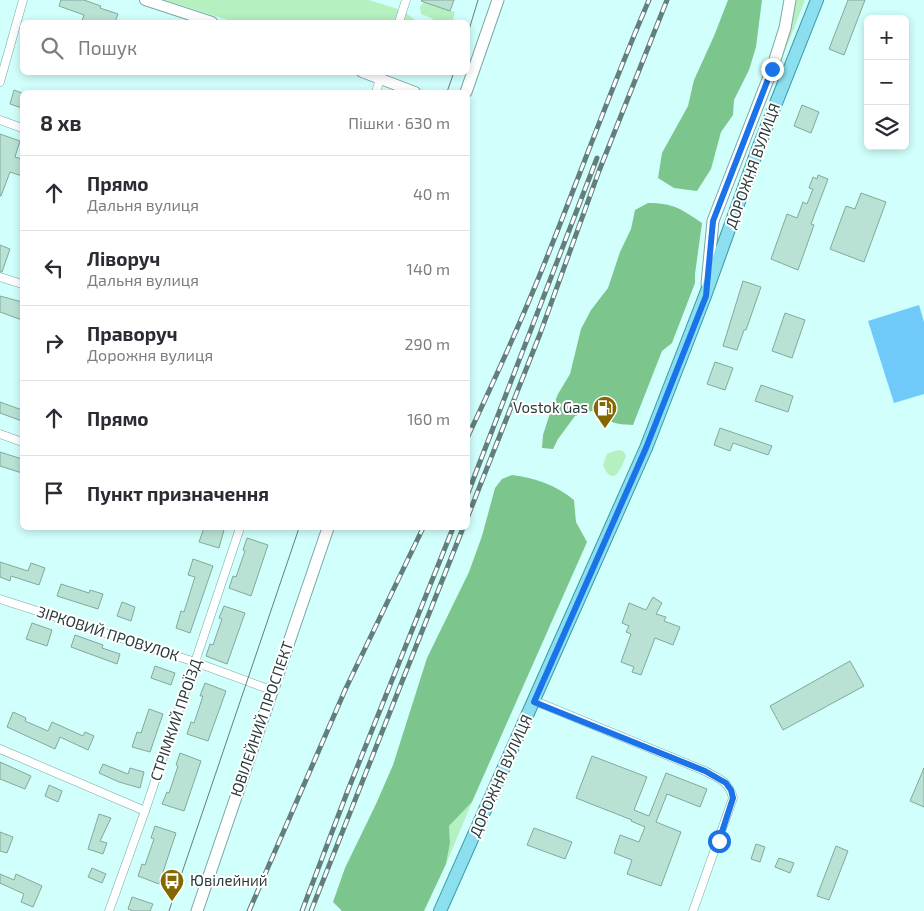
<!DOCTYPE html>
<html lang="uk">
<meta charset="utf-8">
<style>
body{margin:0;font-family:"Exo 2",sans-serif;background:#f7f7f7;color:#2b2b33}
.controls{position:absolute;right:15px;top:15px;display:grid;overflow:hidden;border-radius:8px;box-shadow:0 2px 8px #0003}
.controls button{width:45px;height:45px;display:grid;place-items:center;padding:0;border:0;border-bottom:1px solid #e1e1e2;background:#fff;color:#2b2b33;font:25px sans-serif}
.stop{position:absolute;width:15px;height:15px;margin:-11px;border:4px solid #1a73e8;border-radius:50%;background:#fff}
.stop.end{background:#1a73e8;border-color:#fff;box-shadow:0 1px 5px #0008}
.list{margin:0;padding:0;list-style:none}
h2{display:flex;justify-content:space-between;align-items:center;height:65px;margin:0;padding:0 20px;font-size:21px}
h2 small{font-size:16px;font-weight:400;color:#7c7c81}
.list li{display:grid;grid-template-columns:32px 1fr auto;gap:15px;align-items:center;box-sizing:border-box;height:75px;padding:0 20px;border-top:1px solid #e1e1e2}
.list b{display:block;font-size:19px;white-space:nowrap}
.list p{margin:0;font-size:16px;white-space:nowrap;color:#7c7c81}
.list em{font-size:16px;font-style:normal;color:#7c7c81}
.icon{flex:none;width:28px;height:28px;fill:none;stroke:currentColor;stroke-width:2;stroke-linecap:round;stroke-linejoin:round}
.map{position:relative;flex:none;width:924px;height:911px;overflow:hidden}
.search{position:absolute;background:#fff;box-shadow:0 2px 8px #0003;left:20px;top:20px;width:450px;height:55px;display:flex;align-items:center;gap:12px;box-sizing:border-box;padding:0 18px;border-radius:8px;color:#7c7c81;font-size:19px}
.panel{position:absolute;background:#fff;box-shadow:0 2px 8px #0003;left:20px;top:90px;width:450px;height:440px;border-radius:8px}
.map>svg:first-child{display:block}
.green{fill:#b4f0c0}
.forest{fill:#7cc68e}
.water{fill:#6fcaf9}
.building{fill:#bae2d4;stroke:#82a99b}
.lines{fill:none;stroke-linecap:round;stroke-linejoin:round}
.minor-casing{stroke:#7ca7a5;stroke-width:9}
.tertiary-casing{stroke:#7ca7a5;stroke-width:12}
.secondary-casing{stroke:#7ca7a5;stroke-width:13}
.primary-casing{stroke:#3798a8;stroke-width:14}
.minor{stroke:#fff;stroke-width:8}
.tertiary{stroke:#fff;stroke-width:10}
.secondary{stroke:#fff;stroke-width:11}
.primary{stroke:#8cdfee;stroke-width:12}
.tram{stroke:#627e7d;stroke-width:1}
.rail-casing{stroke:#627e7d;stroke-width:5}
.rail{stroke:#fff;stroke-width:3;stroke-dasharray:9;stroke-linecap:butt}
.route{stroke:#1a73e8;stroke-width:6}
.labels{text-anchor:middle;stroke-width:4;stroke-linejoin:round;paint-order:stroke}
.street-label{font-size:15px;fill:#293c3b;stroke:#fff}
.poi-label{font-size:15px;fill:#293c3b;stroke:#fff;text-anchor:end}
</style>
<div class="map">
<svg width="924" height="911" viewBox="0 0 924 911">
<rect width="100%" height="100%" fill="#d1fffc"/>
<!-- green -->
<g class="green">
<polygon points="165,0 369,0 404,11 417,22 234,22"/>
<polygon points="795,0 805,0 715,230 790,29"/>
<polygon points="424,2 455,12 452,22 436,22 431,18 421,14 420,7"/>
<path d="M618 450 623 451 626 456C621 469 613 489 603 465L607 454Z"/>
<polygon points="472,802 446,864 450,843 449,826"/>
</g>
<!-- forest -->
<g class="forest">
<polygon points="728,0 762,0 756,47 749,70 734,100 733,115 721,132 711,169 697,191 674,188 658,178 662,153 688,106 694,80 714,36"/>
<path d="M648 203C674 203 681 209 702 223L695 274V283L672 343 662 351 633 425C616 424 609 424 598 410L586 412 575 416 558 439 553 449 542 448 543 435 550 413 558 394 570 374 581 329 591 310 608 288 620 252 631 229 635 210Z"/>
<path d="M512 475C535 478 556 485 574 500L576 522 587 542 472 802 449 826 450 843 446 864 424 911H342L333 902 345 868 376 804 393 765 427 658 469 572 482 536 495 488 502 479Z"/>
</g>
<!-- water -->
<polygon class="water" points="919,305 924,322 924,394 894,403 868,321"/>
<!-- building -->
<g class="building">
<polygon points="61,0 84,0 101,6 100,8 118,14 115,22 88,22 82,21 84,15 59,6"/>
<polygon points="422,0 454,0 450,11 421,1"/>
<polygon points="848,0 865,0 844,55 829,49"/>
<polygon points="14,90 22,93 22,108 10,104"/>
<polygon points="802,105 819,112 811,133 794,126"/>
<polygon points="0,134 20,141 15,157 22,159 22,176 10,172 1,196 0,196"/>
<polygon points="818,175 828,179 811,224 814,225 798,270 771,259 787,214 797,218 803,202 807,204 813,189 809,188 813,177 817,179"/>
<polygon points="861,193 886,202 864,262 830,249 846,206 855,209"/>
<polygon points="0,245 10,249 2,272 0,272"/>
<polygon points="743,281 761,287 746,330 744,330 737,350 723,346"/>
<polygon points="0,296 22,302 22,320 0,312"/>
<polygon points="785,313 805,320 792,358 772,351"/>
<polygon points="715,362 733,368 725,390 707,384"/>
<polygon points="761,385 793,396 788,412 755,401"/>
<polygon points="0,402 22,410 22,421 0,413"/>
<polygon points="720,428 772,446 768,455 733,443 730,451 714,445"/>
<polygon points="0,452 22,459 22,473 0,466"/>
<polygon points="204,528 216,528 224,530 219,548 199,542"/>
<polygon points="247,538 268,545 251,596 229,588 233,576 236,577 245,551 243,550"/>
<polygon points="193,559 213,566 190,633 176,628 181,611 184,612 195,577 188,575"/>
<polygon points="0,562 28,571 31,563 45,568 39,585 11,576 10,581 0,577"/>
<polygon points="61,584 89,593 90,590 103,594 98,609 57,596"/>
<polygon points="653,597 662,603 656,614 666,617 664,621 680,627 673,645 655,638 641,675 632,672 634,667 621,662 631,634 626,632 629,626 622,623 629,603 646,610"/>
<polygon points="122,602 135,607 131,621 117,616"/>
<polygon points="224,606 245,613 227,664 206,656 210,644 213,645 222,619 219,618"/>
<polygon points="32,623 52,630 47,646 26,639"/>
<polygon points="75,635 103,645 102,648 120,654 117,664 71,647"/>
<polygon points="850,661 864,686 783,730 770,706"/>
<polygon points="155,666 175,673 171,685 151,678"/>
<polygon points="205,683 226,691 208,741 187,734 191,722 194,723 203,696 200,696"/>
<polygon points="149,709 163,714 150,752 132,747 137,732 141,733"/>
<polygon points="13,712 26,718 25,721 48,731 52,722 83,736 85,732 94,736 88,750 60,737 55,749 7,727"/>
<polygon points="180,753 201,761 184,811 162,804 167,792 169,793 178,766 176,765"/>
<polygon points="592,756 647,777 634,810 649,816 666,773 707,789 700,807 667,794 656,822 681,832 661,886 627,874 632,860 614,853 620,835 639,842 645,827 631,821 632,820 576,798"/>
<polygon points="0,762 31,776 25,789 0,779"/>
<polygon points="103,764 128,774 130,768 144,772 140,788 119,782 99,773"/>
<polygon points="924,768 924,807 910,801"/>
<polygon points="49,785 62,791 58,802 45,796"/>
<polygon points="99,814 111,818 100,841 107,843 103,854 88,849"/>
<polygon points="155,826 176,833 159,884 138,876 142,864 145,865 154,839 151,838"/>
<polygon points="534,828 572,842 565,859 527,845"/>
<polygon points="0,832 13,837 7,853 0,851"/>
<polygon points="756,844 765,847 760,862 751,859"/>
<polygon points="836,846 848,851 829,900 817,896"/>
<polygon points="779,858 794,863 790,873 775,867"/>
<polygon points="92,868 106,874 102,883 88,877"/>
<polygon points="0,874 14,880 16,874 42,886 33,907 21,902 24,894 0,883"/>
<polygon points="132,897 153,904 150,911 133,911 128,909"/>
</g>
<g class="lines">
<defs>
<g id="minor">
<polyline points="399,22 406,0"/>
<polyline points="0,82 23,0"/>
<polyline points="376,92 382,72"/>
<polyline points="0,120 22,128"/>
<polyline points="0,277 22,284"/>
<polyline points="0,434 22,442"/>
<polyline points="0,599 195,662 271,690"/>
<path d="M535 701 705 771C719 779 729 781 733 798L693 911"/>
<polyline points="0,749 145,811"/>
<polyline points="109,911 145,811 240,528"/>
</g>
<g id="tertiary">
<polyline points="145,0 212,22"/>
<polyline points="362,72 415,92"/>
</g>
<g id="secondary">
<polyline points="466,92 498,0"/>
<polyline points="707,284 713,221 772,69 785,28 790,0"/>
<polyline points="197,911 328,528"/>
</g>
<polyline id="primary" points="440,911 646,448 705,296 759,146 817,0"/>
</defs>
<!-- minor casing -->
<use href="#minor" class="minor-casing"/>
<!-- tertiary casing -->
<use href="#tertiary" class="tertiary-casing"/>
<!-- secondary casing -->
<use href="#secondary" class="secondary-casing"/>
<!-- primary casing -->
<use href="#primary" class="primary-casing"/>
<!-- minor -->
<use href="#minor" class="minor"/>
<!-- tertiary -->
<use href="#tertiary" class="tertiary"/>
<!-- secondary -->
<use href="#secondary" class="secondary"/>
<!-- primary -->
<use href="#primary" class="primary"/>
<!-- tram -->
<g class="tram">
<polyline points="468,33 478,0"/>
<polyline points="447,92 454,72"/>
<polyline points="169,911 299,528"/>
</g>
<defs>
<g id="rail">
<path d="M468 436C494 381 520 324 543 267 579 178 611 88 649 0"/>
<polyline points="468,493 597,158"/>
<polyline points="468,516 540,334 599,171 667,0"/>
<polyline points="249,911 346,688 423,528"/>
<polyline points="302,911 348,790 453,528"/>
<polyline points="311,911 463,528"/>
</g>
</defs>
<!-- rail casing -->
<use href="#rail" class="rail-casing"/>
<!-- rail -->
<use href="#rail" class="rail"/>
</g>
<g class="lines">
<!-- route -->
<polyline class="route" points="719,841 733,798 731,790 726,783 705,771 534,702 646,448 706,296 713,221 772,69"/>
</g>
<!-- icons -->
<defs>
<symbol id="fuel-pin" viewBox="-11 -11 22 30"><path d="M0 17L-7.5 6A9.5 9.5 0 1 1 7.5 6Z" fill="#846700" stroke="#fff"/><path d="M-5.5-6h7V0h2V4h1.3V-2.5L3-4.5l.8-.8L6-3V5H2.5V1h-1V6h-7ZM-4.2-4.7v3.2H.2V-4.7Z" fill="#fff"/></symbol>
<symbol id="bus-pin" viewBox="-11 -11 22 30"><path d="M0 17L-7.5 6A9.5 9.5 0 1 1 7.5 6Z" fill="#846700" stroke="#fff"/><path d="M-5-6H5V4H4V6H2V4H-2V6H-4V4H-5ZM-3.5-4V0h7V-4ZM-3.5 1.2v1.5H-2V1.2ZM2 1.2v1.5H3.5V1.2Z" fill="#fff"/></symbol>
</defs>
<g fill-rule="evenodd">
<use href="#fuel-pin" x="591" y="394" width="28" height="38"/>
<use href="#bus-pin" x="158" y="867" width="28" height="38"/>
</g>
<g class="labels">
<!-- street labels -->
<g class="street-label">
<text transform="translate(753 166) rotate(-70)" y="5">ДОРОЖНЯ ВУЛИЦЯ</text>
<text transform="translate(108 634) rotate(18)" y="5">ЗІРКОВИЙ ПРОВУЛОК</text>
<text transform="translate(262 719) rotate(-71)" y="5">ЮВІЛЕЙНИЙ ПРОСПЕКТ</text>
<text transform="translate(176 720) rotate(-71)" y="5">СТРІМКИЙ ПРОЇЗД</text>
<text transform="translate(501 776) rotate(-66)" y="5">ДОРОЖНЯ ВУЛИЦЯ</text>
</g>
<!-- poi labels -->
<g class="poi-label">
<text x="588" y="413">Vostok Gas</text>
<text x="190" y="886" text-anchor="start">Ювілейний</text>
</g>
</g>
</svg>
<div class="controls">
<button>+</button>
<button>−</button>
<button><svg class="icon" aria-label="layers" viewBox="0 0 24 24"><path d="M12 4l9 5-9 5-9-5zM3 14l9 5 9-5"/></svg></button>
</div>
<div class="stop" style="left:719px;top:841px"></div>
<div class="stop end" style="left:772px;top:69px"></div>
<div class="search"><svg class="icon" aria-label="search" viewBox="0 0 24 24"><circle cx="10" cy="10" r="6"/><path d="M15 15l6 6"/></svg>Пошук</div>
<section class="panel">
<h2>8 хв<small>Пішки · 630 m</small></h2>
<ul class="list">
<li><svg class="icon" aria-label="ahead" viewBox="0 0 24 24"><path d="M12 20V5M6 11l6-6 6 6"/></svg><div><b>Прямо</b><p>Дальня вулиця</p></div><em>40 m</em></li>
<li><svg class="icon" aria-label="left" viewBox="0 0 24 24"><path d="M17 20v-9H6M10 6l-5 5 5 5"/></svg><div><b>Ліворуч</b><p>Дальня вулиця</p></div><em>140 m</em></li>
<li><svg class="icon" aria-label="right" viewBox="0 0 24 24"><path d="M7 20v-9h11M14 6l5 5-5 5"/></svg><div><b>Праворуч</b><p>Дорожня вулиця</p></div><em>290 m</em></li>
<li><svg class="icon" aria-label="ahead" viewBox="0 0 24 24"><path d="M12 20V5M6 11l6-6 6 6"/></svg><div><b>Прямо</b></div><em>160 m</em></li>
<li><svg class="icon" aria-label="arrive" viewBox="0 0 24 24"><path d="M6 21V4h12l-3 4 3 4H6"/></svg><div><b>Пункт призначення</b></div></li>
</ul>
</section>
</div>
